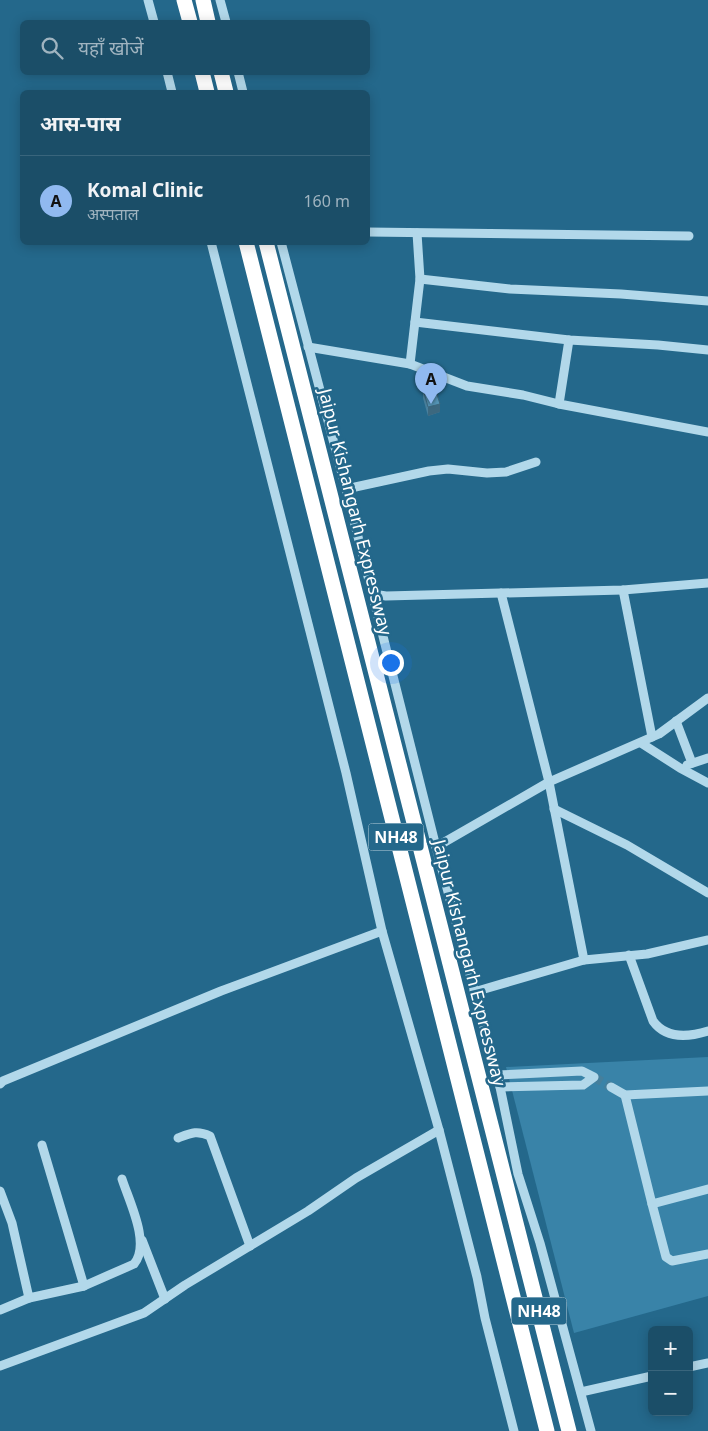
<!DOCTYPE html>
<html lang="hi">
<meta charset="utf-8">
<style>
body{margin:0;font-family:"Noto Sans","Noto Sans Devanagari",sans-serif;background:#24556e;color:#f1f3f6}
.controls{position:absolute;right:15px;bottom:15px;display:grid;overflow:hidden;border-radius:8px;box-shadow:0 2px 12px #0003}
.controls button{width:45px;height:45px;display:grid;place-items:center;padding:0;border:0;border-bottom:1px solid #39657c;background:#1b4e68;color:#f1f3f6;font:25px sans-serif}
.you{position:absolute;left:390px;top:662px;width:18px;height:18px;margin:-12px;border:4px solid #fff;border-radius:50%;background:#1a73e8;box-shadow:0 0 0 8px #1a73e833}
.badge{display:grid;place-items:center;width:32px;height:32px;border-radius:50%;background:#90b9f0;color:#111;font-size:16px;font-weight:700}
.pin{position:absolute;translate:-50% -41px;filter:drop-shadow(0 1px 2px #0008)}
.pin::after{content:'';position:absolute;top:26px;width:18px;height:15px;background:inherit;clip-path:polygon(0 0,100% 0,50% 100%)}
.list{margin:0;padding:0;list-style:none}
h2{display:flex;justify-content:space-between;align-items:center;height:65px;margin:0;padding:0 20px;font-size:21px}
h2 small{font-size:16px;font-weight:400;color:#a0b4c0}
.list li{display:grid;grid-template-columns:32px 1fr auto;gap:15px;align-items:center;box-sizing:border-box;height:90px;padding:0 20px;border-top:1px solid #39657c}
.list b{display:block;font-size:19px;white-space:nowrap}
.list p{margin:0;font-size:16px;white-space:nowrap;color:#a0b4c0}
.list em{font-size:16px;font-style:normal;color:#a0b4c0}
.icon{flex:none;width:28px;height:28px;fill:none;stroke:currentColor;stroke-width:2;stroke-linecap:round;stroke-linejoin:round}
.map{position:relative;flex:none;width:708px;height:1431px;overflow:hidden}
.search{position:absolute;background:#1b4e68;box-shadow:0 2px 12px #0003;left:20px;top:20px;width:350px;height:55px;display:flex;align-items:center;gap:12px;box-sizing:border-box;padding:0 18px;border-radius:8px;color:#a0b4c0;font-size:19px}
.panel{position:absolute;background:#1b4e68;box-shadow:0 2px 12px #0003;left:20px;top:90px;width:350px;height:155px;border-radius:8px}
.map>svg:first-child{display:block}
.grass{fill:#3983a8}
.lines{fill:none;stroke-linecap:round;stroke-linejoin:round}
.minor-tunnel{stroke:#457f9c;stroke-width:9;stroke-dasharray:9 4.5;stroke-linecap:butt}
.minor{stroke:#b2d8ea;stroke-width:9}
.highway{stroke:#fff;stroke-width:15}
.wall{fill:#49809d}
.shaded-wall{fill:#3c687f}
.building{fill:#5595b6;stroke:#3c687f}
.labels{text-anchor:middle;stroke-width:5;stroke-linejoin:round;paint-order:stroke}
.shield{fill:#24688b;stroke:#bdd2dc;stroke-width:1}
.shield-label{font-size:16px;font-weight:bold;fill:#fff}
.street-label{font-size:18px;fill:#fff;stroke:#24688b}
</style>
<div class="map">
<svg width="708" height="1431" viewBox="0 0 708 1431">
<rect width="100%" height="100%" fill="#24688b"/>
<!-- grass -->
<polygon class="grass" points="708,1057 708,1296 574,1333 506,1067"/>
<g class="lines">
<!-- minor-tunnel -->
<polyline class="minor-tunnel" points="594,1077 611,1087"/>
<!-- minor -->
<g class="minor">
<polyline points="148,0 154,22"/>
<polyline points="220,0 226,22"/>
<polyline points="167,72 172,92"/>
<polyline points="238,72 243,92"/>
<polyline points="368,232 689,236"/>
<polyline points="211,242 346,773 382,931 439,1130 477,1277 485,1318 514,1431"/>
<polyline points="281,242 346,489 436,847 500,1087 518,1174 540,1243 591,1431"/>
<polyline points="420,279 510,289 621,294 708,301"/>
<polyline points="415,322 569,340 658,345 708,350"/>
<polyline points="569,340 559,404 708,432"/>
<polyline points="308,347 410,364 420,279 417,233"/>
<polyline points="410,364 467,386 523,395 559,404"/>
<polyline points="346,489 429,471 448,469 487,473 506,472 536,462"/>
<polyline points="623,590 652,737"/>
<polyline points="501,593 549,782 584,960"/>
<polyline points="373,594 386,596 623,590 708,583"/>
<polyline points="676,721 692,763"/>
<polyline points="641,743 680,768 708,783"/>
<polyline points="687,765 708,758"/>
<polyline points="554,809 627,845 708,893"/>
<polyline points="436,847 549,782 659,734 708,698"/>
<path d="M629 955 653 1021C666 1039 689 1037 708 1031"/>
<polyline points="474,992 584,960 647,954 708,940"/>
<polyline points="497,1075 582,1071 594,1077 583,1085 500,1087"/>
<polyline points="0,1084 3,1081 221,991 382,931"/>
<polyline points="611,1087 625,1095 708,1091"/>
<polyline points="625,1095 652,1204 708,1189"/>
<path d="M178 1138C191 1133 197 1130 210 1136L250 1246"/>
<polyline points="42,1145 84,1286"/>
<path d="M0 1191 12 1223 29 1298 84 1286 134 1264C151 1244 129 1201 122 1179"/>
<polyline points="652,1204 666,1257 672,1261 708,1254"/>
<polyline points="142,1240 165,1299"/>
<polyline points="0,1310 29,1298"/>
<polyline points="0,1366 144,1313 185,1285 308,1211 356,1178 439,1130"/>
<polyline points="689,1367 708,1363"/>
<polyline points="581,1392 652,1376"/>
</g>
<!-- highway -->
<g class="highway">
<polyline points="184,0 190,22"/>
<polyline points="203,0 208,22"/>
<polyline points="202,72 207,92"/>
<polyline points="221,72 226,92"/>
<polyline points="246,242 547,1431"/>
<polyline points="266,242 569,1431"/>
</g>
</g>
<!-- wall -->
<polygon class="wall" points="423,389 440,412 428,416 423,398"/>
<!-- shaded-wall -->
<polygon class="shaded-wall" points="440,404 440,412 428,416 428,407"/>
<!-- building -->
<polygon class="building" points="434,385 440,404 428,407 423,389"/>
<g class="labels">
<!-- shield labels -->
<g class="shield">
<rect x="368.5" y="823.5" width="55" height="27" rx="4"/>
<rect x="511.5" y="1297.5" width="55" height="27" rx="4"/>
</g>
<g class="shield-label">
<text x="396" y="843">NH48</text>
<text x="539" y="1317">NH48</text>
</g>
<!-- street labels -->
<g class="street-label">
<text transform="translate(355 512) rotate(76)" y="6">Jaipur Kishangarh Expressway</text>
<text transform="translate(469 963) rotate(76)" y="6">Jaipur Kishangarh Expressway</text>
</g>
</g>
</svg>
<div class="controls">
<button>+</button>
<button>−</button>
</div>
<div class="you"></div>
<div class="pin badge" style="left:431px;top:404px">A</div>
<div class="search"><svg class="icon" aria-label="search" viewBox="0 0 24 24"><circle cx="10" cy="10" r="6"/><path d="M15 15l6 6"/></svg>यहाँ खोजें</div>
<section class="panel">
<h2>आस-पास<small></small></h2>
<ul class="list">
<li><span class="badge">A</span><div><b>Komal Clinic</b><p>अस्पताल</p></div><em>160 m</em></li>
</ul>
</section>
</div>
